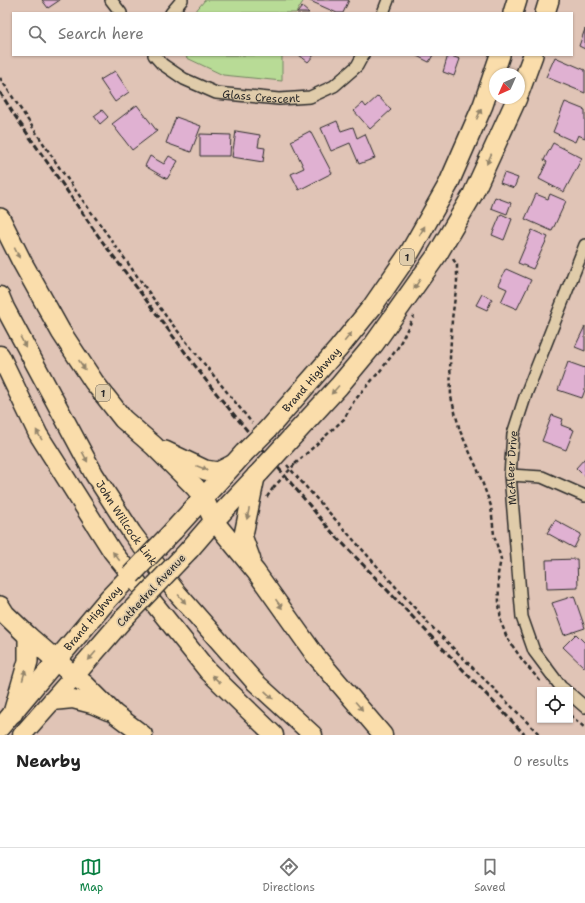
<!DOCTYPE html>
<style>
body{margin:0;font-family:"Shantell Sans",sans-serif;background:#f6f6f6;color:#222}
.controls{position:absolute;right:12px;bottom:12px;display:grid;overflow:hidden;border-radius:0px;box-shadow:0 1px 3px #0004}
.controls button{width:36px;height:36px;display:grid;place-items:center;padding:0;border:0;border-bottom:1px solid #e0e0e0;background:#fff;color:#222;font:20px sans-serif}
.compass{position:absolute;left:489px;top:68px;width:36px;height:36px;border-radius:50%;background:#fff;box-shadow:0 1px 3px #0004;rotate:225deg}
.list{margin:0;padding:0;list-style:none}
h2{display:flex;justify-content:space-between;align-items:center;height:52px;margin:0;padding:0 16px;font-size:17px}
h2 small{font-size:13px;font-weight:400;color:#767676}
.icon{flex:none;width:22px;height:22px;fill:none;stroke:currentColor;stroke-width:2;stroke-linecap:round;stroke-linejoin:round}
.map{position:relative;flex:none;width:585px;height:735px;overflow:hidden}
.search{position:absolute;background:#fff;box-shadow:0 1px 3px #0004;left:12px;right:12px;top:12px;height:44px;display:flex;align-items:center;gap:10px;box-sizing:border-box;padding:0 14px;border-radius:0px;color:#767676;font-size:15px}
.sheet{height:112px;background:#fff}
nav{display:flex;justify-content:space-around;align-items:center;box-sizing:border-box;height:56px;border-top:1px solid #e0e0e0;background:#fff;font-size:11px;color:#767676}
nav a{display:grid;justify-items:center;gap:2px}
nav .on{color:#0b8043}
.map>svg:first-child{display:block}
.green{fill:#b8db96;stroke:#728360}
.building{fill:#e0b1d2;stroke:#2b2b2b}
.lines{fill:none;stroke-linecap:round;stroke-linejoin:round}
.minor-casing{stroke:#2b2b2b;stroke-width:14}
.primary-casing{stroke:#2b2b2b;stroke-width:21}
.trunk-casing{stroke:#2b2b2b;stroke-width:22}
.path{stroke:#2b2b2b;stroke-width:2.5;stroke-dasharray:4 3;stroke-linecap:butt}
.minor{stroke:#e0ccaa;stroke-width:11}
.primary{stroke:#faddab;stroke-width:18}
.trunk{stroke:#faddab;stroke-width:19}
.rail{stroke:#2b2b2b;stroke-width:3;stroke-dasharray:6 3;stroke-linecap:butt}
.trunk-bridge-casing{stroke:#2b2b2b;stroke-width:22;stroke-linecap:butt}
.path-bridge{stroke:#2b2b2b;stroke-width:2.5;stroke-dasharray:4 3;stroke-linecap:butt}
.trunk-bridge{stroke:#faddab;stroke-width:19}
.oneway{fill:#92846b}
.labels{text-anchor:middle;stroke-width:3.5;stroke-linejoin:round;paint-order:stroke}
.shield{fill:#e0ccaa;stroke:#615b51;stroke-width:1}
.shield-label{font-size:10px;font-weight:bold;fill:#2b2b2b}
.street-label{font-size:11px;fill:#2b2b2b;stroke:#e0ccaa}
</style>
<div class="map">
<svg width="585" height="735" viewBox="0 0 585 735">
<rect width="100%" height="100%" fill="#e0c4b6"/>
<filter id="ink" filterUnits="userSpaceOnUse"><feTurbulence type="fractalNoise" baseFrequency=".025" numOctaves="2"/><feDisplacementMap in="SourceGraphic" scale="8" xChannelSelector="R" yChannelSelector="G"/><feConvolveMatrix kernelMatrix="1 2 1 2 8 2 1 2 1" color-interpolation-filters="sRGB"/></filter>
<g filter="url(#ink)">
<!-- green -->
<g class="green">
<polygon points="205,0 304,0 296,13 194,13"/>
<polygon points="185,55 282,55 282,81 223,75 187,58"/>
</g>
<!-- building -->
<g class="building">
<polygon points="42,0 60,0 48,8"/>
<polygon points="308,0 349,0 343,13 337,13"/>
<polygon points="302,7 309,13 297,13"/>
<polygon points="585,29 585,49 579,46"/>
<polygon points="299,55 314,55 308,62"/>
<polygon points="415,55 433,55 429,62"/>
<polygon points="448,55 460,59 454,76 443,72"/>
<polygon points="555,57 585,70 585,93 546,77"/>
<polygon points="115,71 129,92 115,102 100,80"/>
<polygon points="378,96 391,110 370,129 354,111 363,103 366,107"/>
<polygon points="565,102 585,110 585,138 578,135 575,142 553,132"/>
<polygon points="137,105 157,131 132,150 112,124"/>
<polygon points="102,110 108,117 100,124 94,116"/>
<polygon points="176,117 201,126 191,152 166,143"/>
<polygon points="337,121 341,131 353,127 357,138 365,134 375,158 359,164 350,143 331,151 321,128"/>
<polygon points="236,131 260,135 258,147 265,148 263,162 232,157"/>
<polygon points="310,131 332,173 299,190 291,174 304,168 291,141"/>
<polygon points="200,134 231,135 230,156 200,156"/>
<polygon points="553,143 582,158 564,192 539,179 547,162 544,160"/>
<polygon points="150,156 164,164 169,156 178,161 167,179 145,166"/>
<polygon points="504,173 518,178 514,188 500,183"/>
<polygon points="536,194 548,199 550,194 566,201 552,231 525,219"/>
<polygon points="495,197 511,203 507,214 491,208"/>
<polygon points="501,214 512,219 504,240 492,235"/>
<polygon points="532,230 548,237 533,269 518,263"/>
<polygon points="506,269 531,280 517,309 501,302 507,289 498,285"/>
<polygon points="482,294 492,299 487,310 476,305"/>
<polygon points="585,326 585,351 575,347"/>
<polygon points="568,362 585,368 585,390 582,398 558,390"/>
<polygon points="552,415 563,419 561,425 574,430 566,450 542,441"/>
<polygon points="585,458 585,477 576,468"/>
<polygon points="555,520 581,534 574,548 547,533"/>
<polygon points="577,559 578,588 547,589 546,560"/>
<polygon points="574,596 585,628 564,635 552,603"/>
<polygon points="576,634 585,643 585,668 563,647"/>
</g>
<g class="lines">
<defs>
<g id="minor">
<polyline points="111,0 121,13"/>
<polyline points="171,13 182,0"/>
<polyline points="383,13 388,0"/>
<path id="s1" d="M154 55 162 64 184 79 216 93 279 99 310 97 334 86 357 66 363 55"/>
<polyline points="510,475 542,477 585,496"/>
<path id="s2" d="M565 690 561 687 534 651 522 617 510 475 513 434 526 394 585 245"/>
<polyline points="570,694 585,707"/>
</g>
<g id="primary">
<path id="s3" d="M0 296 5 308 94 474 132 533 177 593 255 682 313 735"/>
<polyline points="0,355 38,434 112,551 208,671 274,735"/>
<polyline points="214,521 256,572 315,655 383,735"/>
<polyline points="251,559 243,537 256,475"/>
<polyline points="52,701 73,699 92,704 108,711"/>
<polyline points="0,728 57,660"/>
<polyline points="22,735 74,676 85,684 115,714 143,735"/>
</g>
<g id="trunk">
<polyline points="513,13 517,0"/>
<polyline points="545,13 549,0"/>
<polyline points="519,93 533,55"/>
<polyline points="0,218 22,262 61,332 94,382 123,419 154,446 195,487 203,497 214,521"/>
<path id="s4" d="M267 430 338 349 372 307 410 252 448 185 483 105 500 55"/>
<polyline points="282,448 339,386 374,344 437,255 473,194 517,98"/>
<polyline points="165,451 205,470 218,472 234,464"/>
<polyline points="173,531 244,453"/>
<polyline points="189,550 214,521 260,472"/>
<polyline points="0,606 5,614 28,636 74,676 125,617"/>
<path id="s5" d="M57 660 109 598 131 575"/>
<polyline points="13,713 28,661 28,636"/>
</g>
</defs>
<!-- minor casing -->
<use href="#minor" class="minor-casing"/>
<!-- primary casing -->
<use href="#primary" class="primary-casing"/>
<!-- trunk casing -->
<use href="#trunk" class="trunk-casing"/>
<!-- path -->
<g class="path">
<polyline points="0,78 61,170 168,319 252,423"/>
<polyline points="453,259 457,265 457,283 452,319 450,358 451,397 460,431 477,468 491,506 494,535 501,559 498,574 499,603 501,622 507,638 523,661 540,681"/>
<polyline points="295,464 344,419 354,401 380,371 397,349 414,316"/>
<polyline points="287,465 298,478 430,625 540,735"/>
<polyline points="267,497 273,488"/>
<polyline points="570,715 585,728"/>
</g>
<!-- minor -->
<use href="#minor" class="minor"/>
<!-- primary -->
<use href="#primary" class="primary"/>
<!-- trunk -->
<use href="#trunk" class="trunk"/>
<!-- rail -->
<polyline class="rail" points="0,92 13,113 99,237 211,387 330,530 525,735"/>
<defs>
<g id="trunk-bridge">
<polyline points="244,453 267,430"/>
<polyline points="260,472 282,448"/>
<polyline points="131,575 173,531"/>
<polyline points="125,617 189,550"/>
</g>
</defs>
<!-- trunk-bridge casing -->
<use href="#trunk-bridge" class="trunk-bridge-casing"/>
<!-- path-bridge -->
<polyline class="path-bridge" points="273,488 295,464"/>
<!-- trunk-bridge -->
<use href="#trunk-bridge" class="trunk-bridge"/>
</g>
<!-- one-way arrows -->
<defs><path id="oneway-solid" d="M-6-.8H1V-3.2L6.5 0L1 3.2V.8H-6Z"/></defs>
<g class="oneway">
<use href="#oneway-solid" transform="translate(479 114) rotate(-66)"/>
<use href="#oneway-solid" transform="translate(489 159) rotate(115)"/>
<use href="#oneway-solid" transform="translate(422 231) rotate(-60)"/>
<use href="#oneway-solid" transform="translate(17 253) rotate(64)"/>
<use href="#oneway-solid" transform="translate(417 284) rotate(124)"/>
<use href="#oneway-solid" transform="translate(348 337) rotate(-51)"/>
<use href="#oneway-solid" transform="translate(23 342) rotate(62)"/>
<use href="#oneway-solid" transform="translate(82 365) rotate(56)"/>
<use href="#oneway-solid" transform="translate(335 390) rotate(132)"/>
<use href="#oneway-solid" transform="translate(39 435) rotate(-120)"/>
<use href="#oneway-solid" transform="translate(85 457) rotate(62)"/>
<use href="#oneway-solid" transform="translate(202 468) rotate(21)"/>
<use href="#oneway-solid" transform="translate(248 514) rotate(102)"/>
<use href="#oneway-solid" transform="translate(116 556) rotate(-128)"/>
<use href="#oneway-solid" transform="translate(182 599) rotate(49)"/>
<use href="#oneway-solid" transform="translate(279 604) rotate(55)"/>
<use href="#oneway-solid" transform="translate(92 656) rotate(131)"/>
<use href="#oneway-solid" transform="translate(24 675) rotate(-74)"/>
<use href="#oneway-solid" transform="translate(216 679) rotate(-136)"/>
<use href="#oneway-solid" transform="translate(269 695) rotate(43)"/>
<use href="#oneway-solid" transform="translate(359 706) rotate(49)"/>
</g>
</g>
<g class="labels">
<!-- shield labels -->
<g class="shield">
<rect x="400" y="249" width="14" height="16" rx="3"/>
<rect x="96" y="385" width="14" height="16" rx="3"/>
</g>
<g class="shield-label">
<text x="407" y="261">1</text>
<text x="103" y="397">1</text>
</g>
<!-- street labels -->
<g class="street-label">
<text dy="4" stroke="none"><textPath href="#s1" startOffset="119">Glass Crescent</textPath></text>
<text dy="4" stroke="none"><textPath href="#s4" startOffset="67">Brand Highway</textPath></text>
<text dy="4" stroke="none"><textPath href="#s2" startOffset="236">McAleer Drive</textPath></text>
<text dy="4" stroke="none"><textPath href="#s3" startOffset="260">John Willcock Link</textPath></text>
<text transform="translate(151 590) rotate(-47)" y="4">Cathedral Avenue</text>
<text dy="4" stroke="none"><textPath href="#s5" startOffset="55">Brand Highway</textPath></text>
</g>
</g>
</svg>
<div class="controls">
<button><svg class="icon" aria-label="locate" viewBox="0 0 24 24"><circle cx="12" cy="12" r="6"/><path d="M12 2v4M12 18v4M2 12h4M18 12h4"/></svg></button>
</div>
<svg class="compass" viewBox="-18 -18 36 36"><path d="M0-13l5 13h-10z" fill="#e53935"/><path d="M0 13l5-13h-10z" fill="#767676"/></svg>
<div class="search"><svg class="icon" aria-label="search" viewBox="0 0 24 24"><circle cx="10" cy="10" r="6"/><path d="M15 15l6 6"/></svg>Search here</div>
</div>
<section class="sheet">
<h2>Nearby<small>0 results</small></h2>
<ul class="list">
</ul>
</section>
<nav>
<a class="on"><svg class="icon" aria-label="map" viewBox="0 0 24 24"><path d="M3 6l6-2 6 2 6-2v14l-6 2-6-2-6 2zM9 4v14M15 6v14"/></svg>Map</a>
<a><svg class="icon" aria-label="directions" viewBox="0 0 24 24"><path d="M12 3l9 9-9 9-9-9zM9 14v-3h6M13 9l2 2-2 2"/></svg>Directions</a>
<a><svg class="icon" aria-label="saved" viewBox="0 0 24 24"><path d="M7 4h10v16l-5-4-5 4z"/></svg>Saved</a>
</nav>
